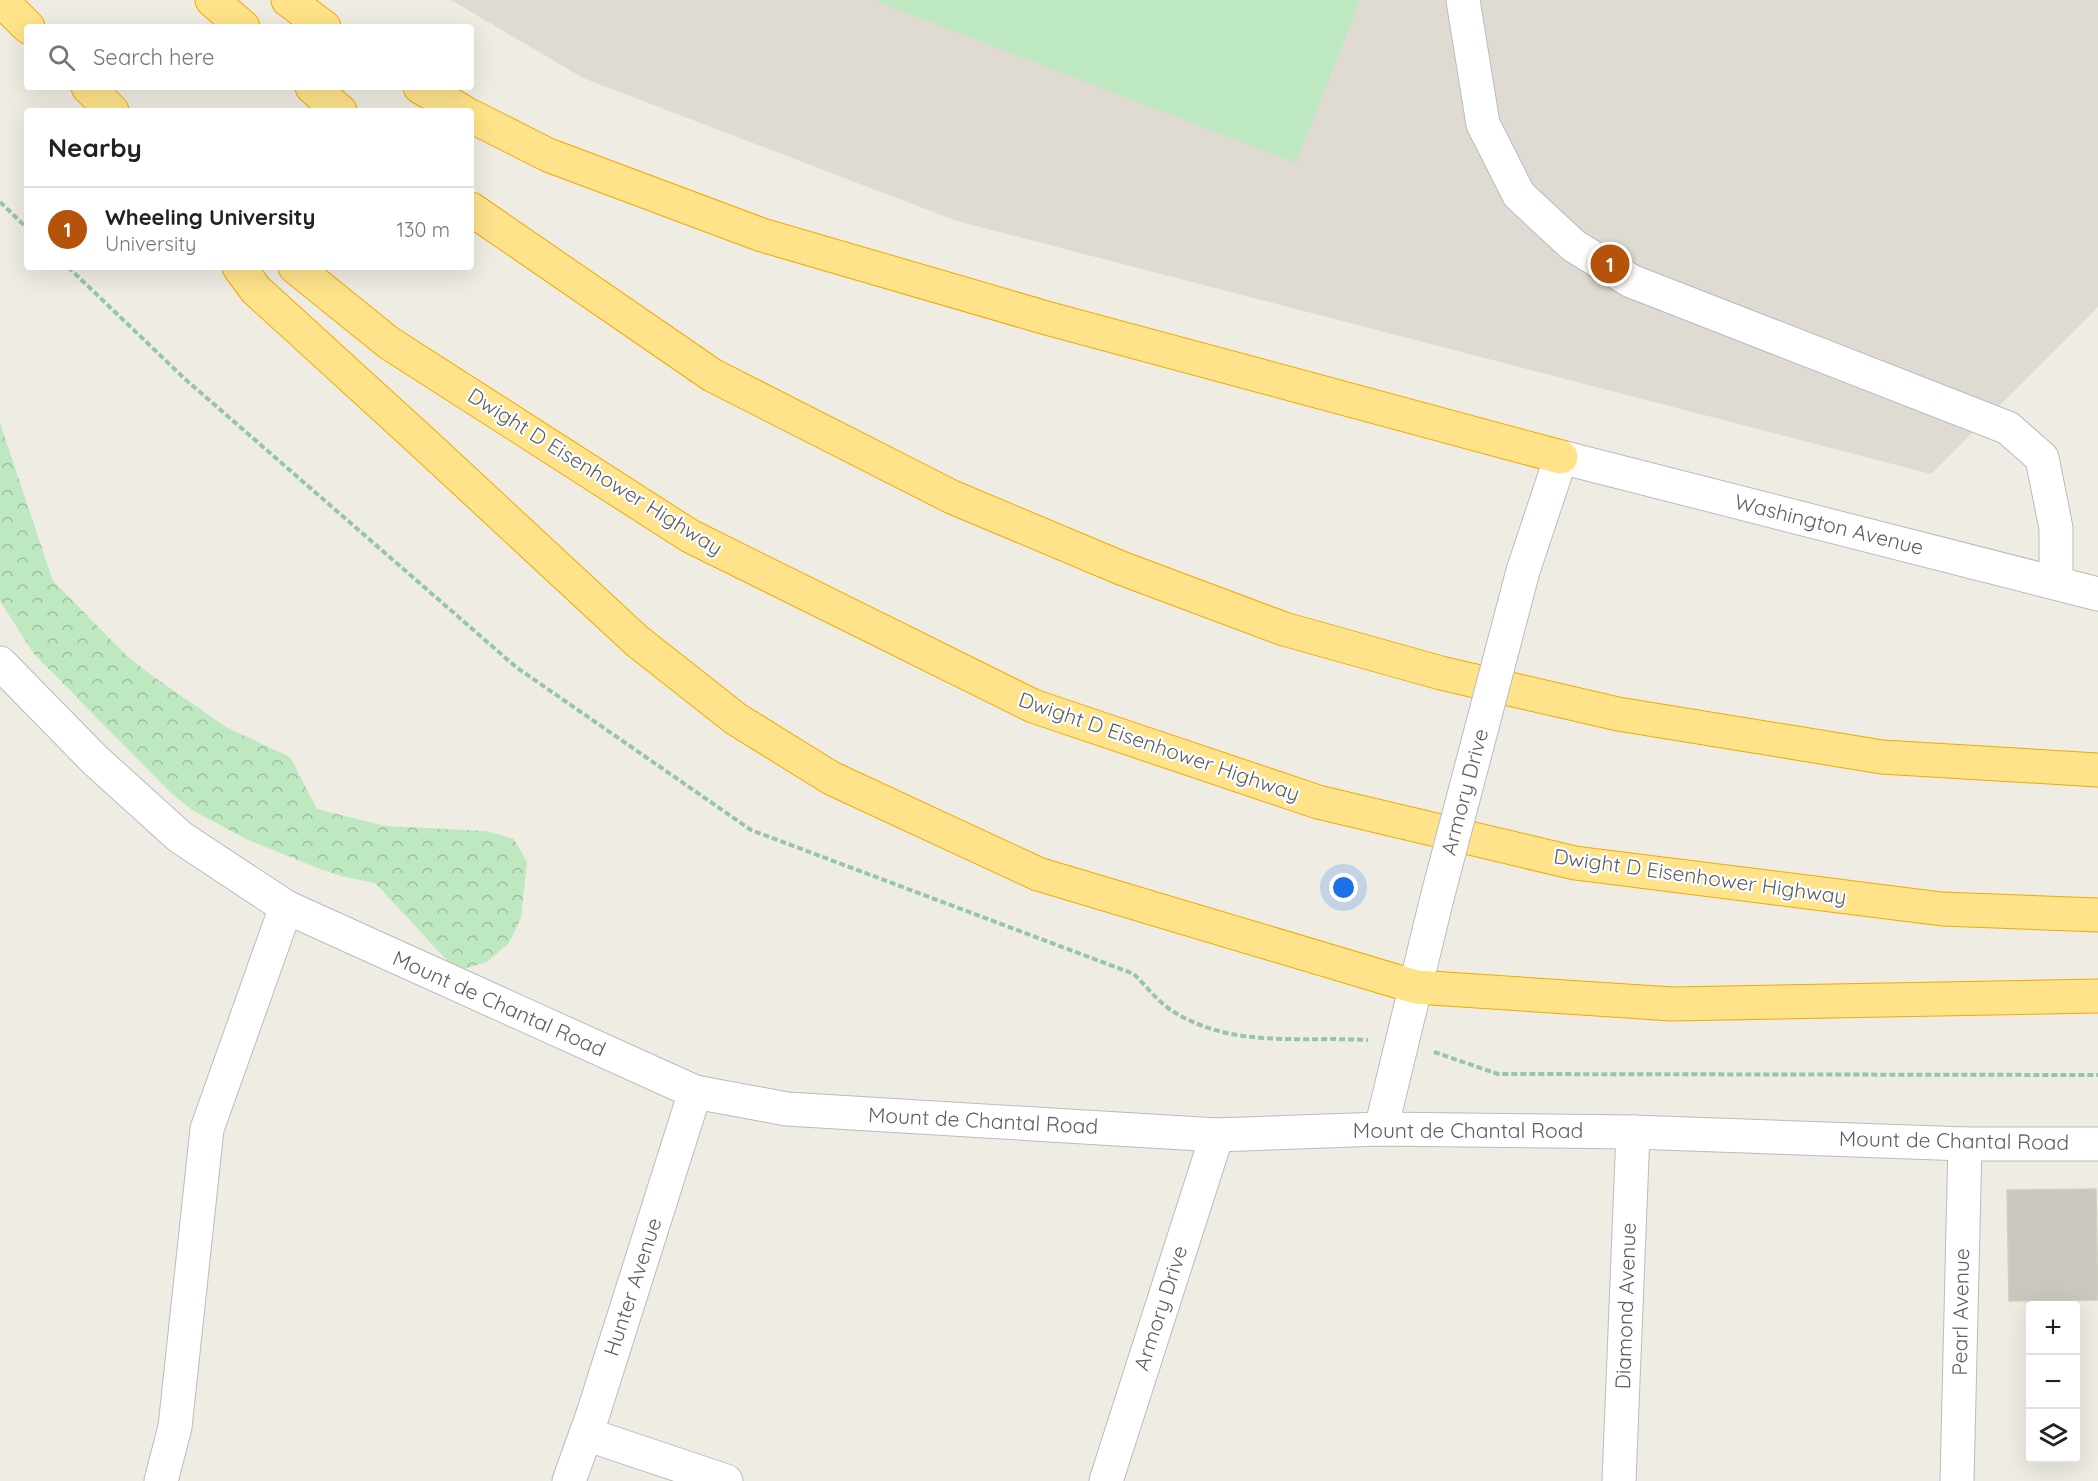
<!DOCTYPE html>
<meta charset="utf-8">
<style>
body{margin:0;font-family:Quicksand,sans-serif;background:#f6f6f6;color:#222}
.controls{position:absolute;right:18px;bottom:18px;display:grid;overflow:hidden;border-radius:6px;box-shadow:0 6px 24px #0002}
.controls button{width:54px;height:54px;display:grid;place-items:center;padding:0;border:0;border-bottom:2px solid #e0e0e0;background:#fff;color:#222;font:30px sans-serif}
.you{position:absolute;left:1344px;top:888px;width:21px;height:21px;margin:-15px;border:4px solid #fff;border-radius:50%;background:#1a73e8;box-shadow:0 0 0 9px #1a73e833}
.badge{display:grid;place-items:center;width:39px;height:39px;border-radius:50%;background:#b45309;color:#fff;font-size:20px;font-weight:700}
.pin{position:absolute;translate:-50% -50%;border:3px solid #fff;box-shadow:0 2px 6px #0006}
.list{margin:0;padding:0;list-style:none}
h2{display:flex;justify-content:space-between;align-items:center;height:78px;margin:0;padding:0 24px;font-size:26px}
h2 small{font-size:20px;font-weight:400;color:#767676}
.list li{display:grid;grid-template-columns:39px 1fr auto;gap:18px;align-items:center;box-sizing:border-box;height:84px;padding:0 24px;border-top:2px solid #e0e0e0}
.list b{display:block;font-size:22px;white-space:nowrap}
.list p{margin:0;font-size:20px;white-space:nowrap;color:#767676}
.list em{font-size:20px;font-style:normal;color:#767676}
.icon{flex:none;width:33px;height:33px;fill:none;stroke:currentColor;stroke-width:2;stroke-linecap:round;stroke-linejoin:round}
.map{position:relative;flex:none;width:2098px;height:1481px;overflow:hidden}
.search{position:absolute;background:#fff;box-shadow:0 6px 24px #0002;left:24px;top:24px;width:450px;height:66px;display:flex;align-items:center;gap:15px;box-sizing:border-box;padding:0 21px;border-radius:6px;color:#767676;font-size:22px}
.panel{position:absolute;background:#fff;box-shadow:0 6px 24px #0002;left:24px;top:108px;width:450px;height:162px;border-radius:6px}
.map>svg:first-child{display:block}
.education{fill:#dfdbd2}
.forest{fill:url(#forest-crowns)}
.garden{fill:#bee8bf}
.building{fill:#cac6c0;stroke:#d4cec1;stroke-width:1.5}
.lines{fill:none;stroke-linecap:round;stroke-linejoin:round}
.minor-casing{stroke:#b8bbc0;stroke-width:35}
.highway-casing{stroke:#f2aa00;stroke-width:35}
.path{stroke:#95c7a4;stroke-width:4;stroke-dasharray:6 3;stroke-linecap:butt}
.minor{stroke:#fff;stroke-width:33}
.highway{stroke:#ffe38a;stroke-width:33}
.minor-bridge-casing{stroke:#b8bbc0;stroke-width:35;stroke-linecap:butt}
.minor-bridge{stroke:#fff;stroke-width:33}
.labels{text-anchor:middle;stroke-width:4.5;stroke-linejoin:round;paint-order:stroke}
.street-label{font-size:21px;fill:#5b5f65;stroke:#fff}
</style>
<div class="map">
<svg width="2098" height="1481" viewBox="0 0 2098 1481">
<defs>
<pattern id="forest-crowns" width="20" height="18" patternUnits="userSpaceOnUse" patternTransform="scale(1.5)"><rect width="20" height="18" fill="#bee8bf"/><path d="M2 6a3 3 0 1 1 6 0M12 15a3 3 0 1 1 6 0" fill="none" stroke="#9dbf9f"/></pattern>
</defs>
<rect width="100%" height="100%" fill="#efece3"/>
<!-- education -->
<polygon class="education" points="451,0 2098,0 2098,307 1931,474 957,221 583,78"/>
<!-- forest -->
<polygon class="forest" points="0,423 53,581 125,654 151,675 226,727 290,757 317,809 385,826 486,831 514,839 527,862 521,918 509,943 487,962 457,971 375,883 345,877 320,869 246,839 192,810 171,793 34,654 0,601"/>
<!-- garden -->
<polygon class="garden" points="873,0 1360,0 1296,163"/>
<!-- building -->
<polygon class="building" points="2096,1189 2098,1300 2009,1301 2007,1190"/>
<g class="lines">
<defs>
<g id="minor">
<polyline points="1463,0 1483,124 1519,195 1574,246 1631,281 2008,428 2042,458 2056,528 2056,583"/>
<polyline points="1523,571 1561,457 2098,594"/>
<polyline points="0,663 95,760 180,837 286,907 695,1092 787,1109 1217,1135 1381,1129 1633,1132 1965,1144 2098,1144"/>
<polyline points="1381,1129 1437,898"/>
<polyline points="586,1434 726,1481"/>
<polyline points="161,1481 175,1427 207,1129 286,907"/>
<polyline points="569,1481 593,1414 695,1092"/>
<polyline points="1106,1481 1217,1135"/>
<polyline points="1619,1481 1633,1132"/>
<polyline points="1957,1481 1965,1144"/>
</g>
<g id="highway">
<polyline points="1,0 28,27"/>
<polyline points="212,0 243,27"/>
<polyline points="288,0 324,27"/>
<polyline points="88,87 112,111"/>
<polyline points="312,87 340,111"/>
<polyline points="420,87 462,111"/>
<polyline points="471,116 548,155 762,235 1050,319 1561,457"/>
<polyline points="471,209 712,375 952,497 1121,568 1284,629 1441,673 1618,714 1882,757 2098,770"/>
<polyline points="239,267 256,290 428,447 637,641 736,719 831,778 1038,874 1416,987 1672,1004 2098,996"/>
<polyline points="295,267 389,343 690,536 1033,706 1318,802 1575,863 1942,909 2098,915"/>
</g>
</defs>
<!-- minor casing -->
<use href="#minor" class="minor-casing"/>
<!-- highway casing -->
<use href="#highway" class="highway-casing"/>
<!-- path -->
<g class="path">
<polyline points="0,202 27,228"/>
<path d="M68 267 185 379 516 667 751 830 1134 974C1146 986 1159 1003 1174 1012 1234 1049 1301 1036 1368 1040"/>
<polyline points="1434,1052 1498,1074 2098,1075"/>
</g>
<!-- minor -->
<use href="#minor" class="minor"/>
<!-- highway -->
<use href="#highway" class="highway"/>
<defs>
<polyline id="minor-bridge" points="1437,898 1523,571"/>
</defs>
<!-- minor-bridge casing -->
<use href="#minor-bridge" class="minor-bridge-casing"/>
<!-- minor-bridge -->
<use href="#minor-bridge" class="minor-bridge"/>
</g>
<g class="labels">
<!-- street labels -->
<g class="street-label">
<text transform="translate(595 472) rotate(32)" y="7">Dwight D Eisenhower Highway</text>
<text transform="translate(1829 525) rotate(14)" y="7">Washington Avenue</text>
<text transform="translate(1159 747) rotate(19)" y="7">Dwight D Eisenhower Highway</text>
<text transform="translate(1465 792) rotate(-75)" y="7">Armory Drive</text>
<text transform="translate(1700 877) rotate(8)" y="7">Dwight D Eisenhower Highway</text>
<text transform="translate(499 1004) rotate(24)" y="7">Mount de Chantal Road</text>
<text transform="translate(983 1121) rotate(3)" y="7">Mount de Chantal Road</text>
<text x="1468" y="1138">Mount de Chantal Road</text>
<text transform="translate(1954 1141) rotate(1)" y="7">Mount de Chantal Road</text>
<text transform="translate(633 1287) rotate(-72)" y="7">Hunter Avenue</text>
<text transform="translate(1626 1306) rotate(-88)" y="7">Diamond Avenue</text>
<text transform="translate(1161 1308) rotate(-72)" y="7">Armory Drive</text>
<text transform="translate(1961 1312) rotate(-89)" y="7">Pearl Avenue</text>
</g>
</g>
</svg>
<div class="controls">
<button>+</button>
<button>−</button>
<button><svg class="icon" aria-label="layers" viewBox="0 0 24 24"><path d="M12 4l9 5-9 5-9-5zM3 14l9 5 9-5"/></svg></button>
</div>
<div class="you"></div>
<div class="pin badge" style="left:1610px;top:264px">1</div>
<div class="search"><svg class="icon" aria-label="search" viewBox="0 0 24 24"><circle cx="10" cy="10" r="6"/><path d="M15 15l6 6"/></svg>Search here</div>
<section class="panel">
<h2>Nearby<small></small></h2>
<ul class="list">
<li><span class="badge">1</span><div><b>Wheeling University</b><p>University</p></div><em>130 m</em></li>
</ul>
</section>
</div>
